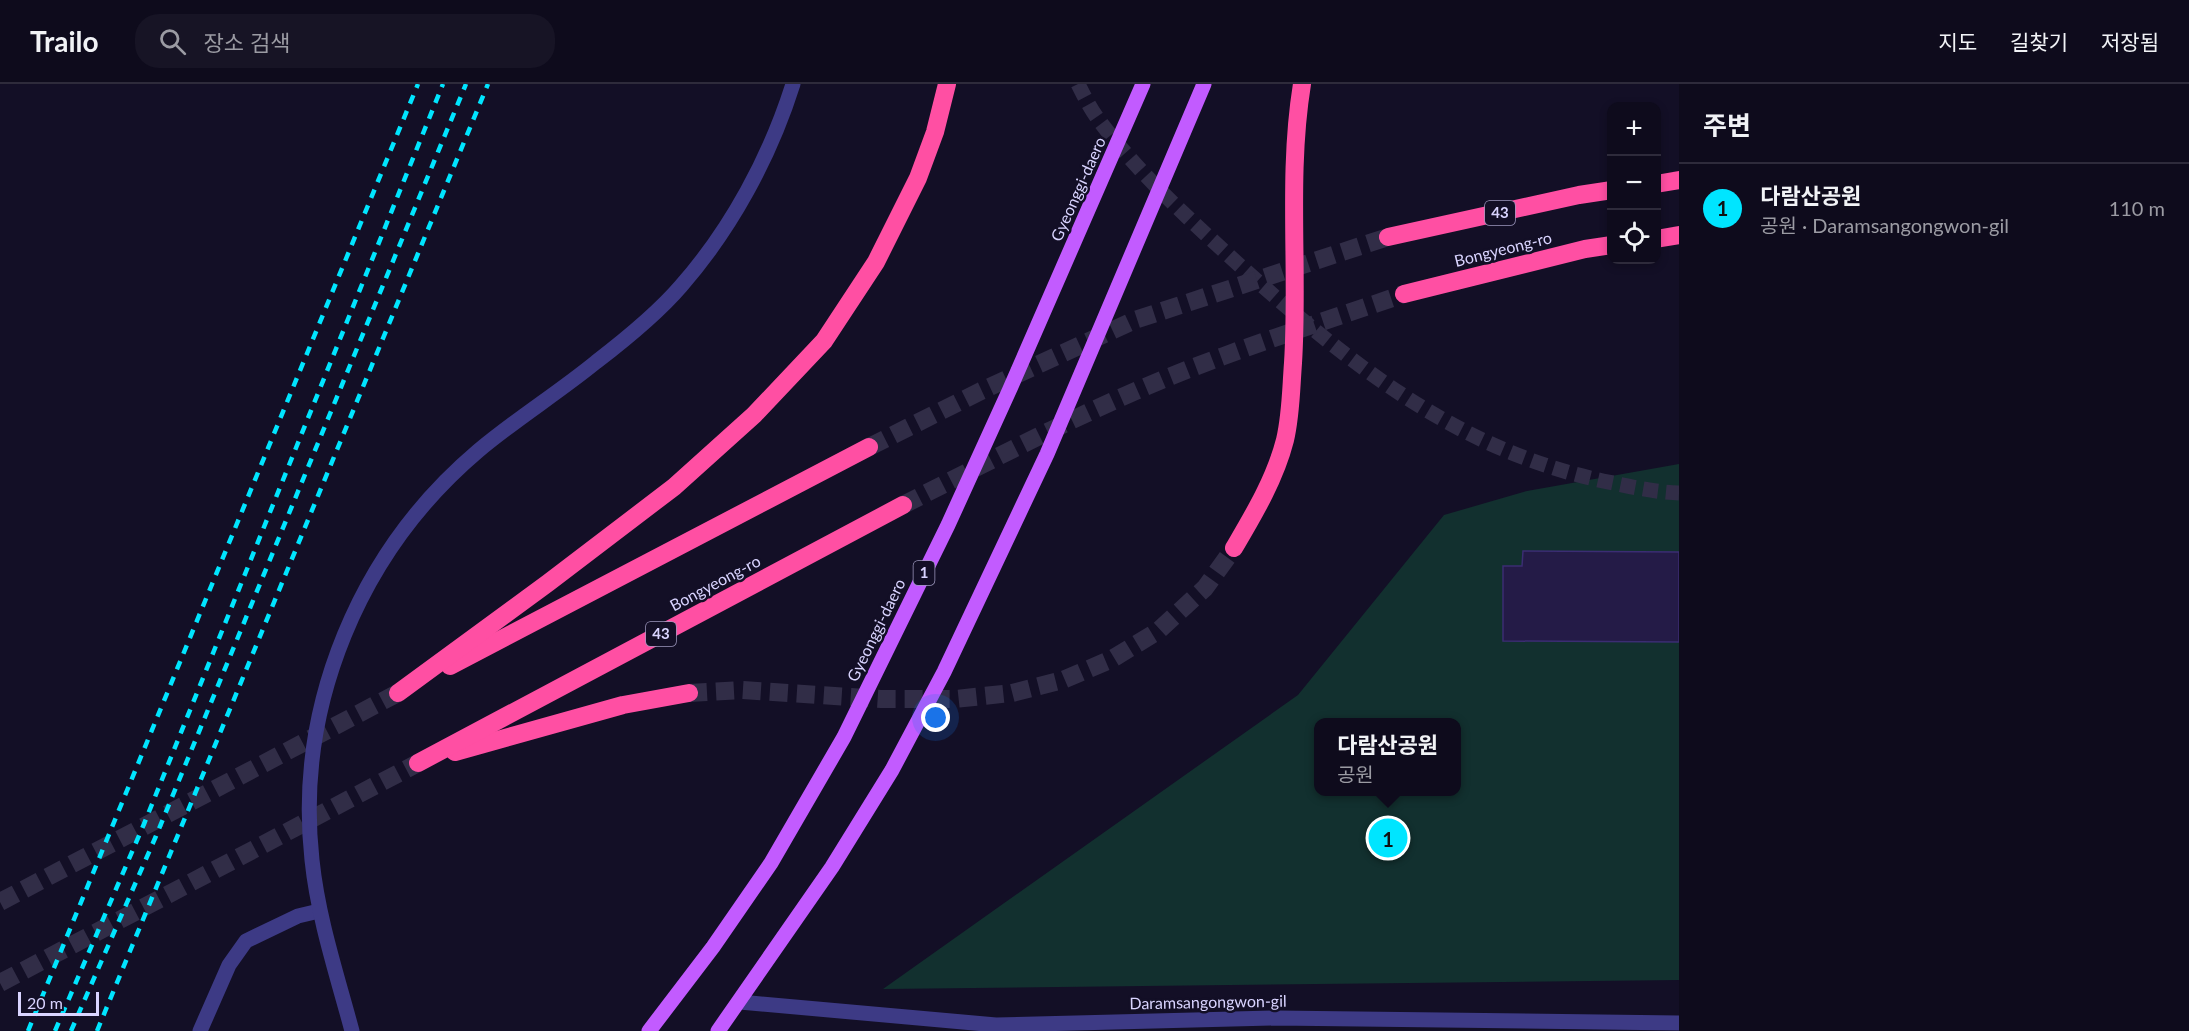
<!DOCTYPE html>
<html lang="ko">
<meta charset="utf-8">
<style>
body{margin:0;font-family:Lato,"Noto Sans KR",sans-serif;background:#171425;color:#f1f3f6}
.controls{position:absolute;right:18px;top:18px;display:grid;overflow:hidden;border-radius:12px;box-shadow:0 3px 9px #0003}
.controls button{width:54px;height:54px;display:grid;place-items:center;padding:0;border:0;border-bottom:2px solid #2e2b3b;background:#0e0b1c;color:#f1f3f6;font:30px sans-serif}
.scale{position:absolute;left:18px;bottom:15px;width:81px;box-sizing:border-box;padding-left:6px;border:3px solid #d9d4ff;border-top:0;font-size:16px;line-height:21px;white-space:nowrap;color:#d9d4ff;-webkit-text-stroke:4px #130f26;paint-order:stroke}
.you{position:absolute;left:936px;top:634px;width:21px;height:21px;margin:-15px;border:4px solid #fff;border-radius:50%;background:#1a73e8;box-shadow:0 0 0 9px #1a73e833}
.badge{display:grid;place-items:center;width:39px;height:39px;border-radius:50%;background:#00e5ff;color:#111;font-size:20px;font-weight:700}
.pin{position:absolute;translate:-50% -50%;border:3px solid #fff;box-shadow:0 2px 6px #0006}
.popup{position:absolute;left:1314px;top:634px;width:147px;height:78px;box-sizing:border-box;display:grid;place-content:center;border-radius:12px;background:#0e0b1c;filter:drop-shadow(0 2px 4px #0005);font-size:20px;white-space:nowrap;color:#9b9ba3}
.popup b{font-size:22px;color:#f1f3f6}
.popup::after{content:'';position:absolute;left:50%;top:100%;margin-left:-12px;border:12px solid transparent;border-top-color:#0e0b1c}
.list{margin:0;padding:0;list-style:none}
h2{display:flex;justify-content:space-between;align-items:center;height:78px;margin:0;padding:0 24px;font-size:26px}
h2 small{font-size:20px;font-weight:400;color:#9b9ba3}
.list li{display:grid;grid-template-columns:39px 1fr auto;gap:18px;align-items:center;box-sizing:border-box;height:90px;padding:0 24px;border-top:2px solid #2e2b3b}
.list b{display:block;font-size:22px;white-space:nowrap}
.list p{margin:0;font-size:20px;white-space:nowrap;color:#9b9ba3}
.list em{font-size:20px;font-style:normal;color:#9b9ba3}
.icon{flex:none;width:33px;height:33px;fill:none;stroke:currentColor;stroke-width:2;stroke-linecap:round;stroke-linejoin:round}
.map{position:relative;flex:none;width:1679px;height:947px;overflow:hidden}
header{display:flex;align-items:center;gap:36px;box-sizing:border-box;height:84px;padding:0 30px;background:#0e0b1c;border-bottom:2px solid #2e2b3b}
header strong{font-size:28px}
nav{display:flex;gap:33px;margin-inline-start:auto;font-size:21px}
.search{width:420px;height:54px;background:#171425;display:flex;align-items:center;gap:15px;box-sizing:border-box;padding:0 21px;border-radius:24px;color:#9b9ba3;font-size:22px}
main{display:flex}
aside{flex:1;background:#0e0b1c}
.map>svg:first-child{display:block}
.green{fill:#12302f;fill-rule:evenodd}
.building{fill:#241b47;stroke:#3b2d73;stroke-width:1.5}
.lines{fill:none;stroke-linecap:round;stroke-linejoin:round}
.major-tunnel{stroke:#312d47;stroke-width:15;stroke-dasharray:15 8;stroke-linecap:butt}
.highway-tunnel{stroke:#312d47;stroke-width:18;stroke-dasharray:18 9;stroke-linecap:butt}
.minor{stroke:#3d3a85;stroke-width:15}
.major{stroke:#c25bff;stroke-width:15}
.highway{stroke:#ff4fa3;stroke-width:18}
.rail{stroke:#00e5ff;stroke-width:4.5;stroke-dasharray:9 8;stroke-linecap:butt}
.labels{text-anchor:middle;stroke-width:5;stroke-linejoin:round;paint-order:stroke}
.shield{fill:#130f26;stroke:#9e99be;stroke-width:1.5}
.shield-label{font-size:15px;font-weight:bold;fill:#d9d4ff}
.street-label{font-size:16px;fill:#d9d4ff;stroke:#130f26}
</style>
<header>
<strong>Trailo</strong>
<div class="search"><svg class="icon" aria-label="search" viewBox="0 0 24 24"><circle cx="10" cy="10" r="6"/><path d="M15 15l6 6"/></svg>장소 검색</div>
<nav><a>지도</a><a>길찾기</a><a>저장됨</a></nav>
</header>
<main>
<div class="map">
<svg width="1679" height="947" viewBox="0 0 1679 947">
<rect width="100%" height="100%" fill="#130f26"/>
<!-- green -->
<path class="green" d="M1679 380V896L883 905 1298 611 1444 431 1527 407ZM1319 638H1457V708H1319Z"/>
<!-- building -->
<polygon class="building" points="1523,467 1679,468 1679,558 1503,557 1503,482 1522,482"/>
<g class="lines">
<!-- major-tunnel -->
<path class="major-tunnel" d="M1078 0C1084 12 1090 24 1098 35 1138 89 1188 134 1237 179 1347 278 1455 365 1603 397 1628 402 1653 408 1679 409"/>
<!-- highway-tunnel -->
<g class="highway-tunnel">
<polyline points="869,363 981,307 1135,236 1388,153"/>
<path d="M903 421C990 377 1078 330 1169 293 1246 262 1325 237 1404 210"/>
<polyline points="689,609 742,606 881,615 955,615 1012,609 1063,596 1112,575 1158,547 1205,504 1234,464"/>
<polyline points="0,818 398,609"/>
<polyline points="0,899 418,679"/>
</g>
<!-- minor -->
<g class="minor">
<polyline points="740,918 996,941 1276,934 1679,939"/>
<polyline points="200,947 229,881 246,857 298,832 319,827"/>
<path d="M352 947C337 891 318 834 312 776 295 621 360 467 478 367 516 335 558 309 596 278 626 255 657 230 681 202 731 145 770 73 793 0"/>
</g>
<!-- major -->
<g class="major">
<polyline points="649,947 713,863 771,779 844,653 948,441 1009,307 1143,0"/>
<polyline points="718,947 832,783 892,686 944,588 1047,370 1204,0"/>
</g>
<!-- highway -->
<g class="highway">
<polyline points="1656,100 1679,96"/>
<polyline points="1388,153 1579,111 1612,106"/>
<polyline points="1656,155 1679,151"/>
<polyline points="1404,210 1585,165 1612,161"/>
<path d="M1234 464C1254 430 1275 395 1285 356 1291 331 1291 305 1293 279 1299 186 1287 92 1302 0"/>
<polyline points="450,582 869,363"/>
<polyline points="398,609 548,499 674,403 754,331 824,257 876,178 918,94 935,48 947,0"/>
<polyline points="455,668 623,621 689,609"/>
<polyline points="418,679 903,421"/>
</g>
<!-- rail -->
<g class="rail">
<polyline points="28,947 418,0"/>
<polyline points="55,947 144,740 443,0"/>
<polyline points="71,947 156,752 466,0"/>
<polyline points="97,947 488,0"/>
</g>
</g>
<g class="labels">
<!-- shield labels -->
<g class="shield">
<rect x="1485" y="117" width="30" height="24" rx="4.5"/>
<rect x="913.5" y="477" width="21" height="24" rx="4.5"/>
<rect x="646" y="538" width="30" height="24" rx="4.5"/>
</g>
<g class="shield-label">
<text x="1500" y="134">43</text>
<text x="924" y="494">1</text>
<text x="661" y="555">43</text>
</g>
<!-- street labels -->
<g class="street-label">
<text transform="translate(1078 105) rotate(-66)" y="6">Gyeonggi-daero</text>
<text transform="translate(1503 165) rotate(-14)" y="6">Bongyeong-ro</text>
<text transform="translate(715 499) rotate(-28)" y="6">Bongyeong-ro</text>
<text transform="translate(876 546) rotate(-64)" y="6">Gyeonggi-daero</text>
<text transform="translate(1208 918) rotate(-1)" y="6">Daramsangongwon-gil</text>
</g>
</g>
</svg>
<div class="controls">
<button>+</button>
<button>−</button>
<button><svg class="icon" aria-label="locate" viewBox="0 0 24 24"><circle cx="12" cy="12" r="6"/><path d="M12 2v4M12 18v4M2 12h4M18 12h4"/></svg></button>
</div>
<div class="scale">20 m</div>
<div class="you"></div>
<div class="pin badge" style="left:1388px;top:754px">1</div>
<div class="popup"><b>다람산공원</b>공원</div>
</div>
<aside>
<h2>주변<small></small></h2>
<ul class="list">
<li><span class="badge">1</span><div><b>다람산공원</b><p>공원 · Daramsangongwon-gil</p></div><em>110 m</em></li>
</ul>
</aside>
</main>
